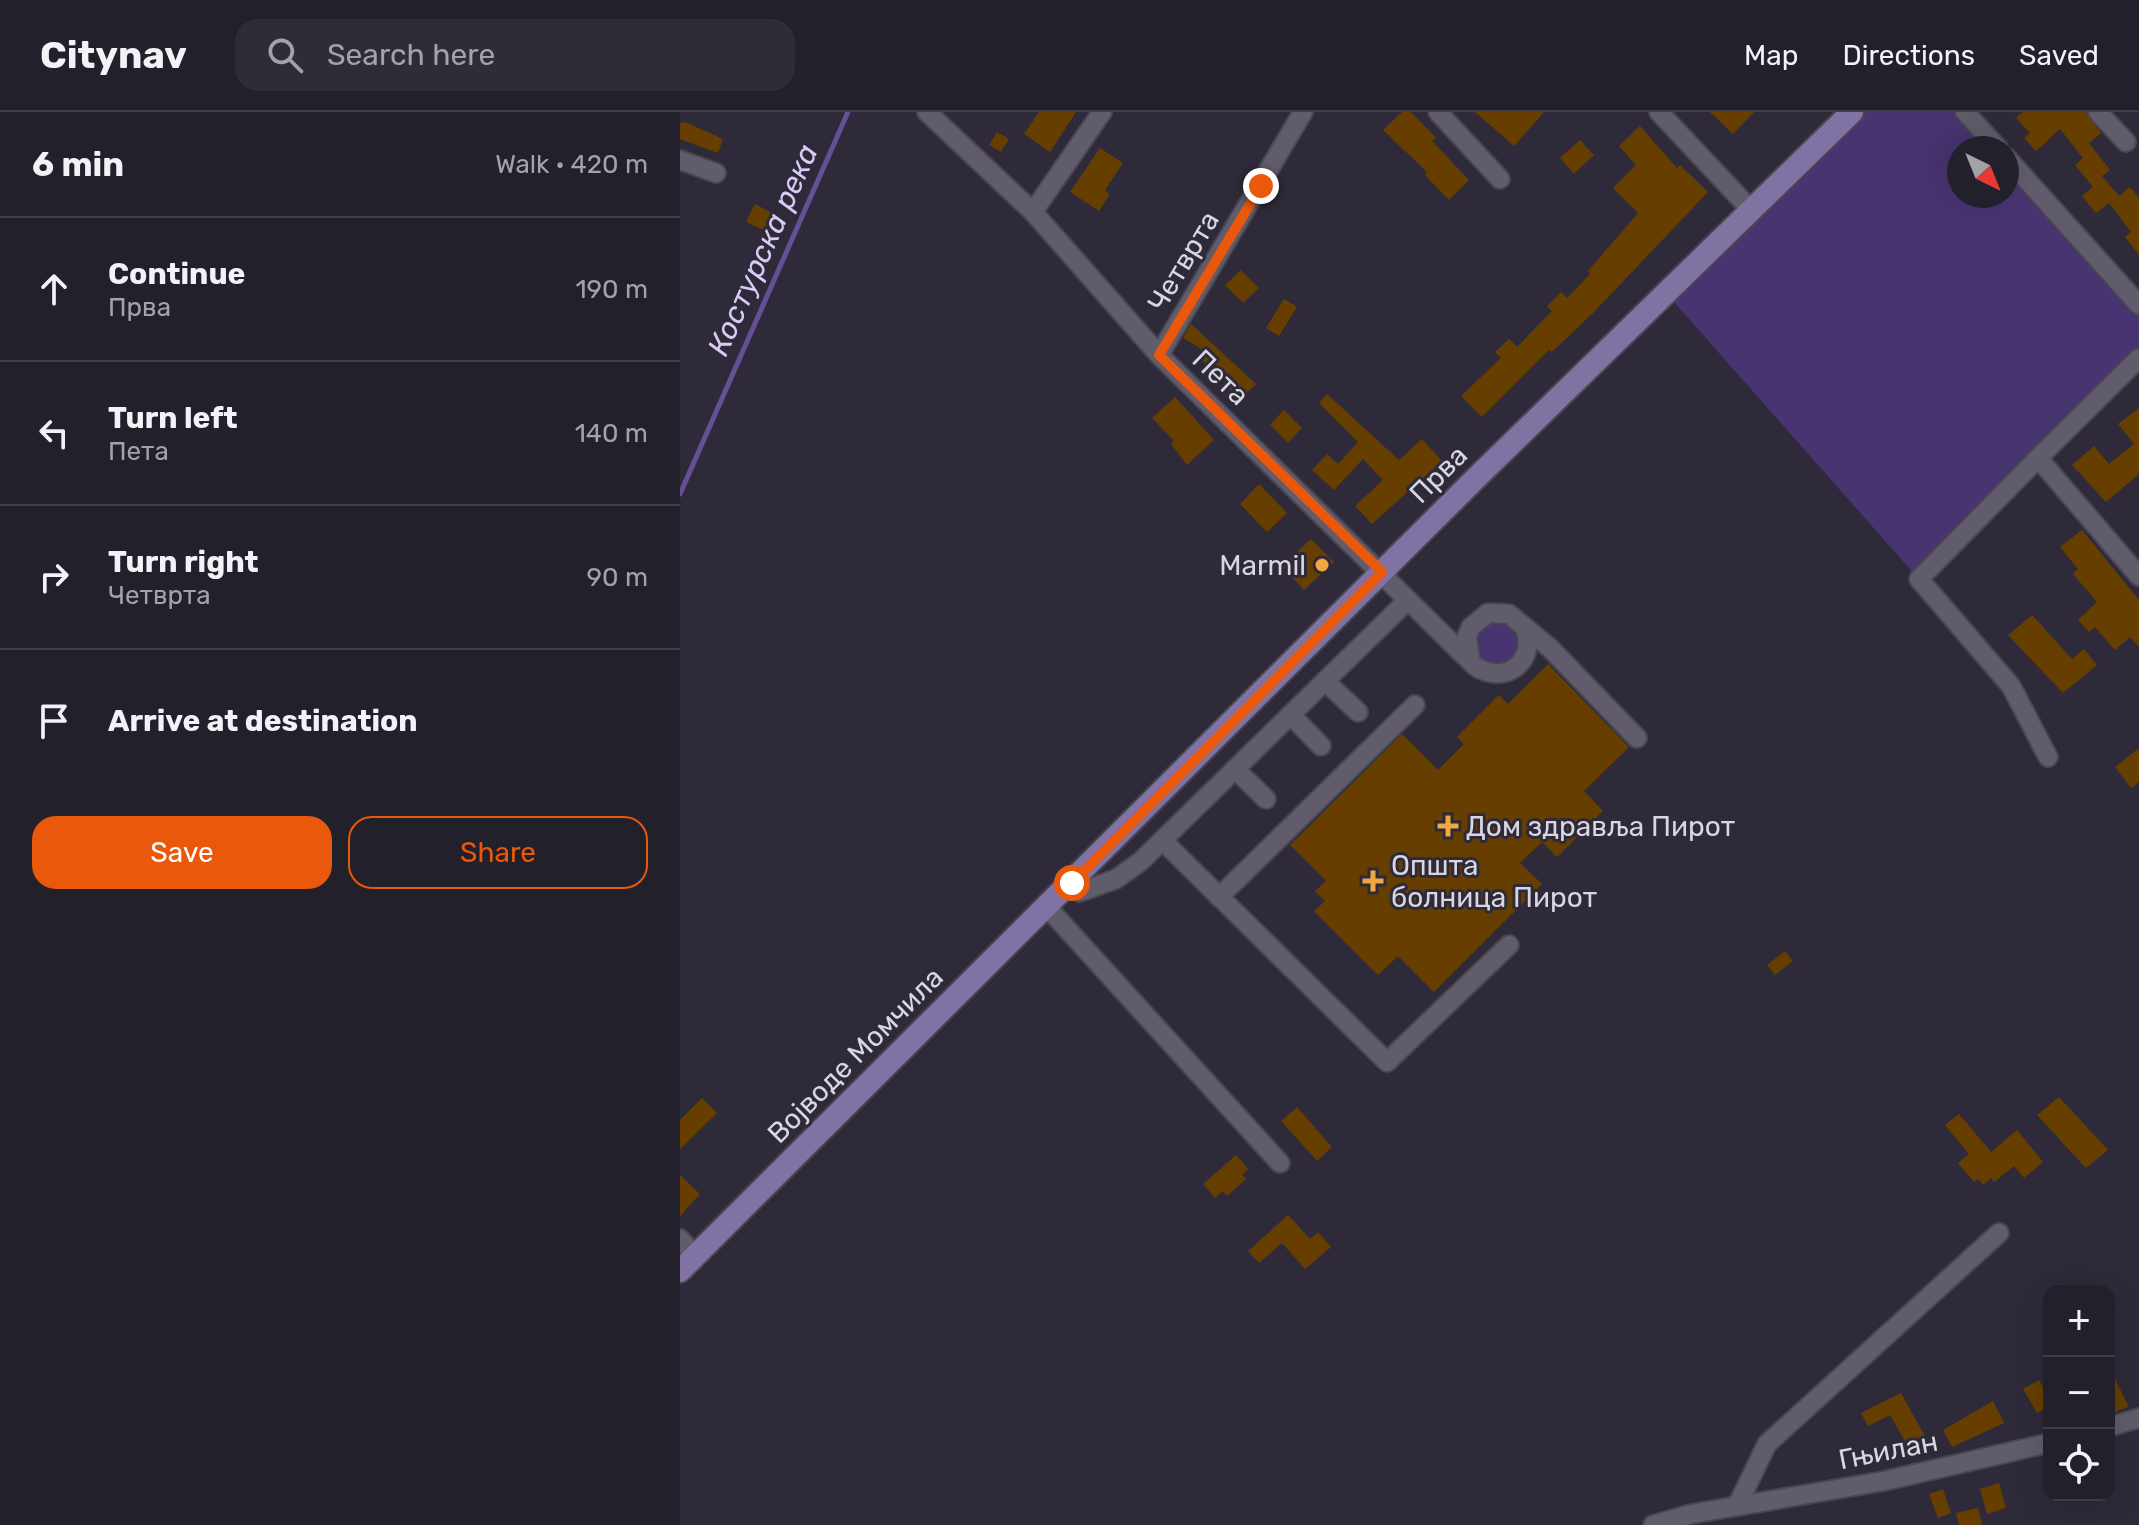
<!DOCTYPE html>
<meta charset="utf-8">
<style>
body{margin:0;font-family:Rubik,sans-serif;background:#2e2d37;color:#f1f3f6}
.controls{position:absolute;right:24px;bottom:24px;display:grid;overflow:hidden;border-radius:16px;box-shadow:0 8px 32px #0002}
.controls button{width:72px;height:72px;display:grid;place-items:center;padding:0;border:0;border-bottom:2px solid #3f3e47;background:#22202b;color:#f1f3f6;font:40px sans-serif}
.compass{position:absolute;left:1267px;top:24px;width:72px;height:72px;border-radius:50%;background:#22202b;box-shadow:0 8px 32px #0002;rotate:137deg}
.stop{position:absolute;width:24px;height:24px;margin:-18px;border:6px solid #ea580c;border-radius:50%;background:#fff}
.stop.end{background:#ea580c;border-color:#fff;box-shadow:0 2px 8px #0008}
.list{margin:0;padding:0;list-style:none}
h2{display:flex;justify-content:space-between;align-items:center;height:104px;margin:0;padding:0 32px;font-size:34px}
h2 small{font-size:26px;font-weight:400;color:#a2a3a9}
.list li{display:grid;grid-template-columns:52px 1fr auto;gap:24px;align-items:center;box-sizing:border-box;height:144px;padding:0 32px;border-top:2px solid #3f3e47}
.list b{display:block;font-size:30px;white-space:nowrap}
.list p{margin:0;font-size:26px;white-space:nowrap;color:#a2a3a9}
.list em{font-size:26px;font-style:normal;color:#a2a3a9}
.actions{display:flex;gap:16px;padding:24px 32px}
.actions a{flex:1;padding:18px 0;border:2px solid #ea580c;border-radius:24px;text-align:center;font-size:28px;color:#ea580c}
.actions .main{background:#ea580c;color:#fff}
.icon{flex:none;width:44px;height:44px;fill:none;stroke:currentColor;stroke-width:2;stroke-linecap:round;stroke-linejoin:round}
.map{position:relative;flex:none;width:1459px;height:1413px;overflow:hidden}
header{display:flex;align-items:center;gap:48px;box-sizing:border-box;height:112px;padding:0 40px;background:#22202b;border-bottom:2px solid #3f3e47}
header strong{font-size:38px}
nav{display:flex;gap:44px;margin-inline-start:auto;font-size:28px}
.search{width:560px;height:72px;background:#2e2d37;display:flex;align-items:center;gap:20px;box-sizing:border-box;padding:0 28px;border-radius:24px;color:#a2a3a9;font-size:30px}
main{display:flex}
aside{flex:1;background:#22202b}
.map>svg:first-child{display:block}
.green{fill:#483470}
.lines{fill:none;stroke-linecap:round;stroke-linejoin:round}
.stream{stroke:#654f95;stroke-width:5}
.building{fill:#663f00}
.minor-casing{stroke:#494652;stroke-width:22}
.major-casing{stroke:#494652;stroke-width:26}
.minor{stroke:#605c6c;stroke-width:18}
.major{stroke:#8072a3;stroke-width:22}
.route{stroke:#ea580c;stroke-width:10}
.poi-dot{fill:#f1a640;stroke:#2e2a39;stroke-width:3}
.labels{text-anchor:middle;stroke-width:6;stroke-linejoin:round;paint-order:stroke}
.street-label{font-size:28px;fill:#d9d6e0;stroke:#2e2a39}
.poi-label{font-size:28px;fill:#d9d6e0;stroke:#2e2a39;text-anchor:start}
.water-label{font-size:30px;font-style:italic;fill:#d5cbf4;stroke:#2e2a39}
</style>
<header>
<strong>Citynav</strong>
<div class="search"><svg class="icon" aria-label="search" viewBox="0 0 24 24"><circle cx="10" cy="10" r="6"/><path d="M15 15l6 6"/></svg>Search here</div>
<nav><a>Map</a><a>Directions</a><a>Saved</a></nav>
</header>
<main>
<aside>
<h2>6 min<small>Walk · 420 m</small></h2>
<ul class="list">
<li><svg class="icon" aria-label="ahead" viewBox="0 0 24 24"><path d="M12 20V5M6 11l6-6 6 6"/></svg><div><b>Continue</b><p>Прва</p></div><em>190 m</em></li>
<li><svg class="icon" aria-label="left" viewBox="0 0 24 24"><path d="M17 20v-9H6M10 6l-5 5 5 5"/></svg><div><b>Turn left</b><p>Пета</p></div><em>140 m</em></li>
<li><svg class="icon" aria-label="right" viewBox="0 0 24 24"><path d="M7 20v-9h11M14 6l5 5-5 5"/></svg><div><b>Turn right</b><p>Четврта</p></div><em>90 m</em></li>
<li><svg class="icon" aria-label="arrive" viewBox="0 0 24 24"><path d="M6 21V4h12l-3 4 3 4H6"/></svg><div><b>Arrive at destination</b></div></li>
</ul>
<div class="actions"><a class="main">Save</a><a>Share</a></div>
</aside>
<div class="map">
<svg width="1459" height="1413" viewBox="0 0 1459 1413">
<rect width="100%" height="100%" fill="#2e2a39"/>
<!-- green -->
<g class="green">
<polygon points="1165,0 1282,0 1314,36 1279,36 1279,84 1327,84 1327,50 1459,197 1459,248 1244,473 986,181"/>
<circle cx="818" cy="531" r="22"/>
</g>
<g class="lines">
<!-- stream -->
<polyline class="stream" points="0,382 168,0"/>
</g>
<!-- building -->
<g class="building">
<polygon points="359,0 396,0 370,40 344,22"/>
<polygon points="722,0 731,0 756,26 752,29 789,68 769,88 745,63 747,60 703,18"/>
<polygon points="795,0 864,0 834,34"/>
<polygon points="1030,0 1074,0 1053,22"/>
<polygon points="1343,0 1406,0 1421,21 1409,31 1430,58 1422,64 1439,84 1450,75 1459,86 1459,143 1445,125 1451,120 1429,91 1416,101 1402,84 1413,75 1395,53 1403,46 1380,17 1356,39 1344,26 1350,21 1336,6"/>
<polygon points="5,10 43,27 38,41 0,27 0,11"/>
<polygon points="960,14 997,56 1000,53 1028,80 913,201 872,240 869,238 802,305 781,284 821,246 815,240 829,227 837,235 872,199 867,194 881,180 887,186 910,162 908,159 958,101 933,76 956,53 939,34"/>
<polygon points="317,20 329,27 321,40 309,33"/>
<polygon points="900,28 914,43 894,62 880,46"/>
<polygon points="420,36 443,51 425,78 430,82 419,99 390,80"/>
<polygon points="75,92 92,101 84,118 66,110"/>
<polygon points="561,158 579,176 563,191 545,173"/>
<polygon points="604,187 617,195 599,224 586,216"/>
<polygon points="511,212 576,272 560,287 519,245 525,239 503,226"/>
<polygon points="647,282 719,348 742,327 762,349 692,412 675,394 703,368 683,347 654,378 632,358 647,342 658,352 678,330 639,291"/>
<polygon points="495,285 534,328 507,353 491,332 494,329 472,306"/>
<polygon points="1459,296 1459,362 1426,390 1392,353 1414,334 1429,352 1454,332 1438,312"/>
<polygon points="604,298 622,316 608,331 590,313"/>
<polygon points="579,372 607,401 587,420 560,392"/>
<polygon points="1402,418 1459,488 1459,535 1450,525 1435,538 1415,515 1409,520 1398,508 1417,490 1393,462 1398,457 1380,435"/>
<polygon points="631,427 654,450 624,478 602,454"/>
<polygon points="1352,503 1392,547 1404,537 1417,553 1383,581 1328,523"/>
<polygon points="868,552 949,635 904,679 923,699 877,745 862,730 840,751 862,772 754,880 718,844 698,863 634,799 645,789 635,779 646,769 610,733 722,622 758,658 784,632 777,625 819,583 828,592"/>
<polygon points="1459,636 1459,670 1451,676 1435,655"/>
<polygon points="1105,839 1113,849 1095,863 1087,853"/>
<polygon points="1379,985 1428,1038 1406,1056 1357,1003"/>
<polygon points="22,986 37,1001 0,1037 0,1008"/>
<polygon points="617,995 652,1035 637,1049 601,1009"/>
<polygon points="1279,1002 1311,1040 1337,1018 1363,1050 1344,1066 1334,1054 1314,1070 1311,1066 1303,1073 1298,1067 1294,1070 1278,1051 1289,1042 1265,1013"/>
<polygon points="556,1043 568,1057 562,1063 566,1067 547,1084 543,1079 535,1086 523,1072"/>
<polygon points="0,1063 20,1082 0,1104"/>
<polygon points="608,1103 630,1127 638,1120 651,1135 625,1157 602,1131 579,1151 568,1139"/>
<polygon points="1429,1255 1449,1295 1429,1302"/>
<polygon points="1359,1268 1369,1285 1369,1294 1357,1301 1343,1277"/>
<polygon points="1221,1281 1247,1328 1230,1338 1210,1303 1188,1314 1181,1301"/>
<polygon points="1313,1289 1324,1311 1272,1335 1263,1318"/>
<polygon points="1319,1371 1326,1396 1307,1402 1300,1377"/>
<polygon points="1263,1377 1271,1401 1258,1406 1249,1382"/>
<polygon points="1298,1396 1302,1413 1279,1413 1276,1401"/>
</g>
<g class="lines">
<defs>
<g id="minor">
<path d="M247 0 353 100 479 243 795 554C824 574 857 550 845 517"/>
<polyline points="758,0 820,67"/>
<polyline points="979,0 1072,99"/>
<polyline points="1285,0 1318,36"/>
<polyline points="1418,0 1446,30"/>
<polyline points="1327,46 1459,193"/>
<polyline points="0,48 36,61"/>
<polyline points="353,100 422,0"/>
<polyline points="479,243 623,0"/>
<polyline points="1459,246 1358,346 1459,464"/>
<polyline points="1358,346 1239,467 1331,574 1368,645"/>
<polyline points="790,545 787,524 791,515 808,501 829,502 870,536 957,626"/>
<polyline points="645,569 678,600"/>
<polyline points="611,603 641,634"/>
<polyline points="555,657 586,687"/>
<polyline points="484,730 707,950 829,833"/>
<polyline points="392,771 400,780 436,767 460,750 728,488"/>
<polyline points="539,785 735,593"/>
<polyline points="367,795 600,1051"/>
<polyline points="0,1127 15,1144"/>
<polyline points="1429,1315 1459,1306"/>
<polyline points="1057,1394 1087,1332 1319,1121"/>
<polyline points="973,1413 1011,1402 1204,1369 1369,1331"/>
</g>
<polyline id="major" points="0,1159 794,368 1172,0"/>
</defs>
<!-- minor casing -->
<use href="#minor" class="minor-casing"/>
<!-- major casing -->
<use href="#major" class="major-casing"/>
<!-- minor -->
<use href="#minor" class="minor"/>
<!-- major -->
<use href="#major" class="major"/>
</g>
<g class="lines">
<!-- route -->
<polyline class="route" points="392,771 702,460 479,243 581,74"/>
</g>
<!-- markers -->
<g class="poi-dot">
<circle cx="642" cy="453" r="8"/>
<path d="M764 702h8v8h8v8h-8v8h-8v-8h-8v-8h8z"/>
<path d="M689 757h8v8h8v8h-8v8h-8v-8h-8v-8h8z"/>
</g>
<g class="labels">
<!-- street labels -->
<g class="street-label">
<text transform="translate(503 149) rotate(-59)" y="10">Четврта</text>
<text transform="translate(541 265) rotate(44)" y="10">Пета</text>
<text transform="translate(758 362) rotate(-45)" y="10">Прва</text>
<text transform="translate(175 943) rotate(-45)" y="10">Војводе Момчила</text>
<text transform="translate(1208 1338) rotate(-11)" y="10">Гњилан</text>
</g>
<!-- poi labels -->
<g class="poi-label">
<text x="626" y="463" text-anchor="end">Marmil</text>
<text x="786" y="724">Дом здравља Пирот</text>
<text x="711" y="763">Општа<tspan x="711" dy="32">болница Пирот</tspan></text>
</g>
<!-- water labels -->
<g class="water-label">
<text transform="translate(83 138) rotate(-66)" y="10">Костурска река</text>
</g>
</g>
</svg>
<div class="controls">
<button>+</button>
<button>−</button>
<button><svg class="icon" aria-label="locate" viewBox="0 0 24 24"><circle cx="12" cy="12" r="6"/><path d="M12 2v4M12 18v4M2 12h4M18 12h4"/></svg></button>
</div>
<svg class="compass" viewBox="-18 -18 36 36"><path d="M0-13l5 13h-10z" fill="#e53935"/><path d="M0 13l5-13h-10z" fill="#a2a3a9"/></svg>
<div class="stop" style="left:392px;top:771px"></div>
<div class="stop end" style="left:581px;top:74px"></div>
</div>
</main>
